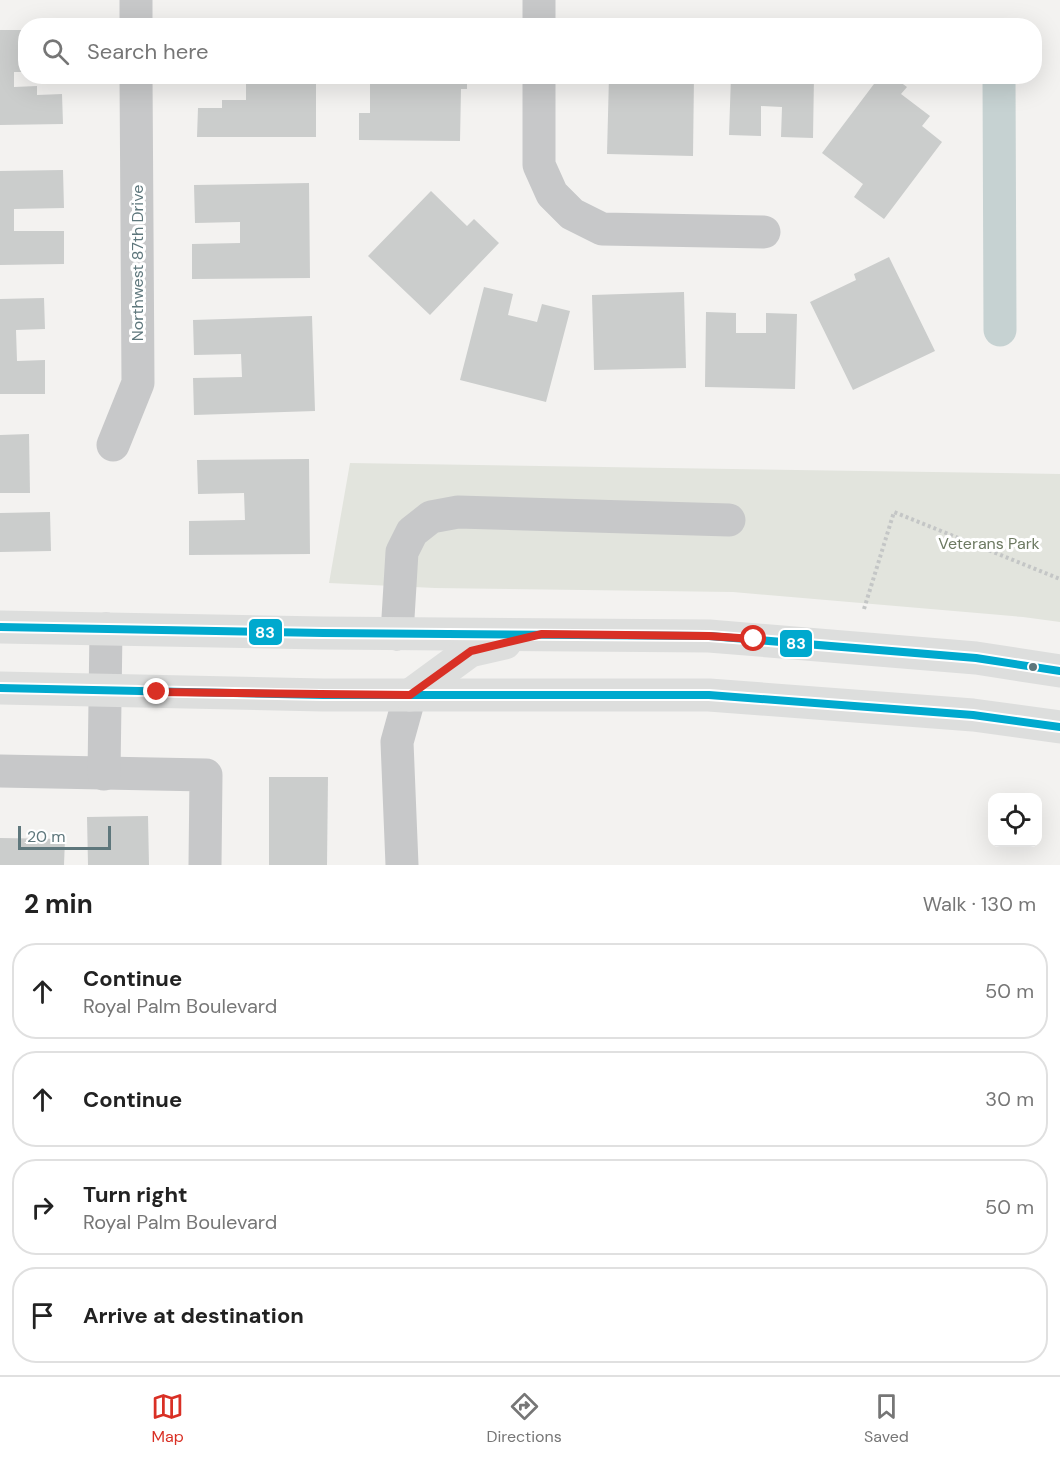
<!DOCTYPE html>
<meta charset="utf-8">
<style>
body{margin:0;font-family:"DM Sans",sans-serif;background:#f6f6f6;color:#222}
.controls{position:absolute;right:18px;bottom:18px;display:grid;overflow:hidden;border-radius:12px;box-shadow:0 6px 24px #0002}
.controls button{width:54px;height:54px;display:grid;place-items:center;padding:0;border:0;border-bottom:2px solid #e0e0e0;background:#fff;color:#222;font:30px sans-serif}
.scale{position:absolute;left:18px;bottom:15px;width:93px;box-sizing:border-box;padding-left:6px;border:3px solid #5e777c;border-top:0;font-size:16px;line-height:21px;white-space:nowrap;color:#5e777c;-webkit-text-stroke:4px #fff;paint-order:stroke}
.stop{position:absolute;width:18px;height:18px;margin:-14px;border:4px solid #d93025;border-radius:50%;background:#fff}
.stop.end{background:#d93025;border-color:#fff;box-shadow:0 2px 6px #0008}
.list{margin:0;padding:0;list-style:none}
h2{display:flex;justify-content:space-between;align-items:center;height:78px;margin:0;padding:0 24px;font-size:26px}
h2 small{font-size:20px;font-weight:400;color:#767676}
.list li{display:grid;grid-template-columns:39px 1fr auto;gap:18px;align-items:center;box-sizing:border-box;height:96px;margin:0 12px 12px;padding:0 12px;border:2px solid #e0e0e0;border-radius:24px}
.list b{display:block;font-size:22px;white-space:nowrap}
.list p{margin:0;font-size:20px;white-space:nowrap;color:#767676}
.list em{font-size:20px;font-style:normal;color:#767676}
.icon{flex:none;width:33px;height:33px;fill:none;stroke:currentColor;stroke-width:2;stroke-linecap:round;stroke-linejoin:round}
.map{position:relative;flex:none;width:1060px;height:865px;overflow:hidden}
.search{position:absolute;background:#fff;box-shadow:0 6px 24px #0002;left:18px;right:18px;top:18px;height:66px;display:flex;align-items:center;gap:15px;box-sizing:border-box;padding:0 21px;border-radius:24px;color:#767676;font-size:22px}
.sheet{height:510px;background:#fff}
nav{display:flex;justify-content:space-around;align-items:center;box-sizing:border-box;height:84px;border-top:2px solid #e0e0e0;background:#fff;font-size:16px;color:#767676}
nav a{display:grid;justify-items:center;gap:3px}
nav .on{color:#d93025}
.map>svg:first-child{display:block}
.green{fill:#e2e4dd}
.lines{fill:none;stroke-linecap:round;stroke-linejoin:round}
.canal{stroke:#c6d2d2;stroke-width:33}
.building{fill:#cbcdcc}
.path{stroke:#c4c6c6;stroke-width:4;stroke-dasharray:3 3;stroke-linecap:butt}
.minor{stroke:#c7c8c9;stroke-width:33}
.major{stroke:#dddedd;stroke-width:33}
.bus-1-casing{stroke:#fff;stroke-width:12}
.bus-1{stroke:#00a9ce;stroke-width:8}
.route{stroke:#d93025;stroke-width:8}
.bus-dot{fill:#5e777c;stroke:#fff;stroke-width:2}
.labels{text-anchor:middle;stroke-width:6;stroke-linejoin:round;paint-order:stroke}
.street-label{font-size:16px;fill:#5e777c;stroke:#fff}
.park-label{font-size:16px;fill:#6c7961;stroke:#fff}
.line-badge{stroke:#fff;stroke-width:2}
.badge-label{font-size:16px;text-anchor:middle;font-weight:bold;fill:#fff}
</style>
<div class="map">
<svg width="1060" height="865" viewBox="0 0 1060 865">
<rect width="100%" height="100%" fill="#f3f2f0"/>
<!-- green -->
<polygon class="green" points="350,463 1060,474 1060,622 1023,617 733,592 435,588 329,583"/>
<g class="lines">
<!-- canal -->
<polyline class="canal" points="999,76 1000,330"/>
</g>
<!-- building -->
<g class="building">
<polygon points="0,30 26,30 26,72 14,72 14,87 37,86 37,95 62,94 63,124 0,125"/>
<polygon points="198,76 316,76 316,137 197,137 198,108 222,108 222,100 246,100 246,80 198,80"/>
<polygon points="361,76 467,76 467,89 461,89 460,141 359,140 359,113 370,113 370,83 361,83"/>
<polygon points="609,76 694,76 693,156 607,154"/>
<polygon points="731,76 814,76 813,138 781,137 782,107 761,106 761,136 729,135"/>
<polygon points="880,76 892,76 907,87 901,94 930,116 922,126 942,142 884,219 854,197 863,184 822,153"/>
<polygon points="63,170 64,208 14,209 14,231 64,231 64,264 0,265 0,171"/>
<polygon points="309,183 310,278 192,279 192,244 240,243 240,222 195,223 194,185"/>
<polygon points="431,191 467,226 474,219 499,243 430,315 368,256"/>
<polygon points="889,257 935,351 853,390 810,302 856,280 854,274"/>
<polygon points="484,287 513,294 508,315 537,322 542,304 570,311 546,402 460,380"/>
<polygon points="684,292 686,368 594,370 592,295"/>
<polygon points="44,298 45,329 16,330 17,361 45,360 45,394 0,394 0,299"/>
<polygon points="706,312 736,313 736,333 766,333 766,313 797,314 795,389 705,387"/>
<polygon points="312,316 315,411 194,415 193,378 242,377 241,354 194,355 193,320"/>
<polygon points="29,434 30,493 0,493 0,435"/>
<polygon points="309,459 310,554 189,555 189,521 245,520 244,493 198,494 197,460"/>
<polygon points="50,512 51,551 0,552 0,513"/>
<polygon points="269,777 328,777 327,865 269,865"/>
<polygon points="148,816 149,865 88,865 87,817"/>
<polygon points="0,838 65,839 64,865 0,865"/>
</g>
<g class="lines">
<!-- path -->
<polyline class="path" points="864,609 894,512 1060,579"/>
<!-- minor -->
<g class="minor">
<polyline points="136,0 136,26"/>
<polyline points="539,0 539,26"/>
<polyline points="539,76 539,165 552,194 572,214 602,229 764,232"/>
<polyline points="113,445 138,383 136,76"/>
<polyline points="397,634 402,552 412,532 431,517 458,512 729,520"/>
<polyline points="0,771 206,775 205,865"/>
<polyline points="104,774 106,629"/>
<polyline points="402,865 397,742 410,695"/>
</g>
<!-- major -->
<g class="major">
<polyline points="0,627 323,633 709,636 976,658 1060,671"/>
<polyline points="0,688 323,695 709,695 973,715 1060,727"/>
<polyline points="410,695 470,651 505,643"/>
</g>
<defs>
<g id="bus-1">
<polyline points="0,627 323,633 709,636 976,658 1060,671"/>
<polyline points="0,688 323,695 709,695 973,715 1060,727"/>
</g>
</defs>
<!-- bus-1 casing -->
<use href="#bus-1" class="bus-1-casing"/>
<!-- bus-1 -->
<use href="#bus-1" class="bus-1"/>
</g>
<g class="lines">
<!-- route -->
<polyline class="route" points="157,692 410,695 471,651 542,634 709,636 754,639"/>
</g>
<!-- markers -->
<circle class="bus-dot" cx="1033" cy="667" r="5"/>
<g class="labels">
<!-- street labels -->
<g class="street-label">
<text transform="translate(137 263) rotate(-90)" y="6">Northwest 87th Drive</text>
</g>
<!-- park labels -->
<g class="park-label">
<text x="989" y="549">Veterans Park</text>
</g>
</g>
<g class="line-badge">
<rect x="248" y="618" width="35" height="28" rx="6" fill="#00a9ce"/>
<rect x="779" y="629" width="34" height="29" rx="6" fill="#00a9ce"/>
</g>
<g class="badge-label">
<text x="265" y="638">83</text>
<text x="796" y="649">83</text>
</g>
</svg>
<div class="controls">
<button><svg class="icon" aria-label="locate" viewBox="0 0 24 24"><circle cx="12" cy="12" r="6"/><path d="M12 2v4M12 18v4M2 12h4M18 12h4"/></svg></button>
</div>
<div class="scale">20 m</div>
<div class="stop" style="left:754px;top:639px"></div>
<div class="stop end" style="left:157px;top:692px"></div>
<div class="search"><svg class="icon" aria-label="search" viewBox="0 0 24 24"><circle cx="10" cy="10" r="6"/><path d="M15 15l6 6"/></svg>Search here</div>
</div>
<section class="sheet">
<h2>2 min<small>Walk · 130 m</small></h2>
<ul class="list">
<li><svg class="icon" aria-label="ahead" viewBox="0 0 24 24"><path d="M12 20V5M6 11l6-6 6 6"/></svg><div><b>Continue</b><p>Royal Palm Boulevard</p></div><em>50 m</em></li>
<li><svg class="icon" aria-label="ahead" viewBox="0 0 24 24"><path d="M12 20V5M6 11l6-6 6 6"/></svg><div><b>Continue</b></div><em>30 m</em></li>
<li><svg class="icon" aria-label="right" viewBox="0 0 24 24"><path d="M7 20v-9h11M14 6l5 5-5 5"/></svg><div><b>Turn right</b><p>Royal Palm Boulevard</p></div><em>50 m</em></li>
<li><svg class="icon" aria-label="arrive" viewBox="0 0 24 24"><path d="M6 21V4h12l-3 4 3 4H6"/></svg><div><b>Arrive at destination</b></div></li>
</ul>
</section>
<nav>
<a class="on"><svg class="icon" aria-label="map" viewBox="0 0 24 24"><path d="M3 6l6-2 6 2 6-2v14l-6 2-6-2-6 2zM9 4v14M15 6v14"/></svg>Map</a>
<a><svg class="icon" aria-label="directions" viewBox="0 0 24 24"><path d="M12 3l9 9-9 9-9-9zM9 14v-3h6M13 9l2 2-2 2"/></svg>Directions</a>
<a><svg class="icon" aria-label="saved" viewBox="0 0 24 24"><path d="M7 4h10v16l-5-4-5 4z"/></svg>Saved</a>
</nav>
